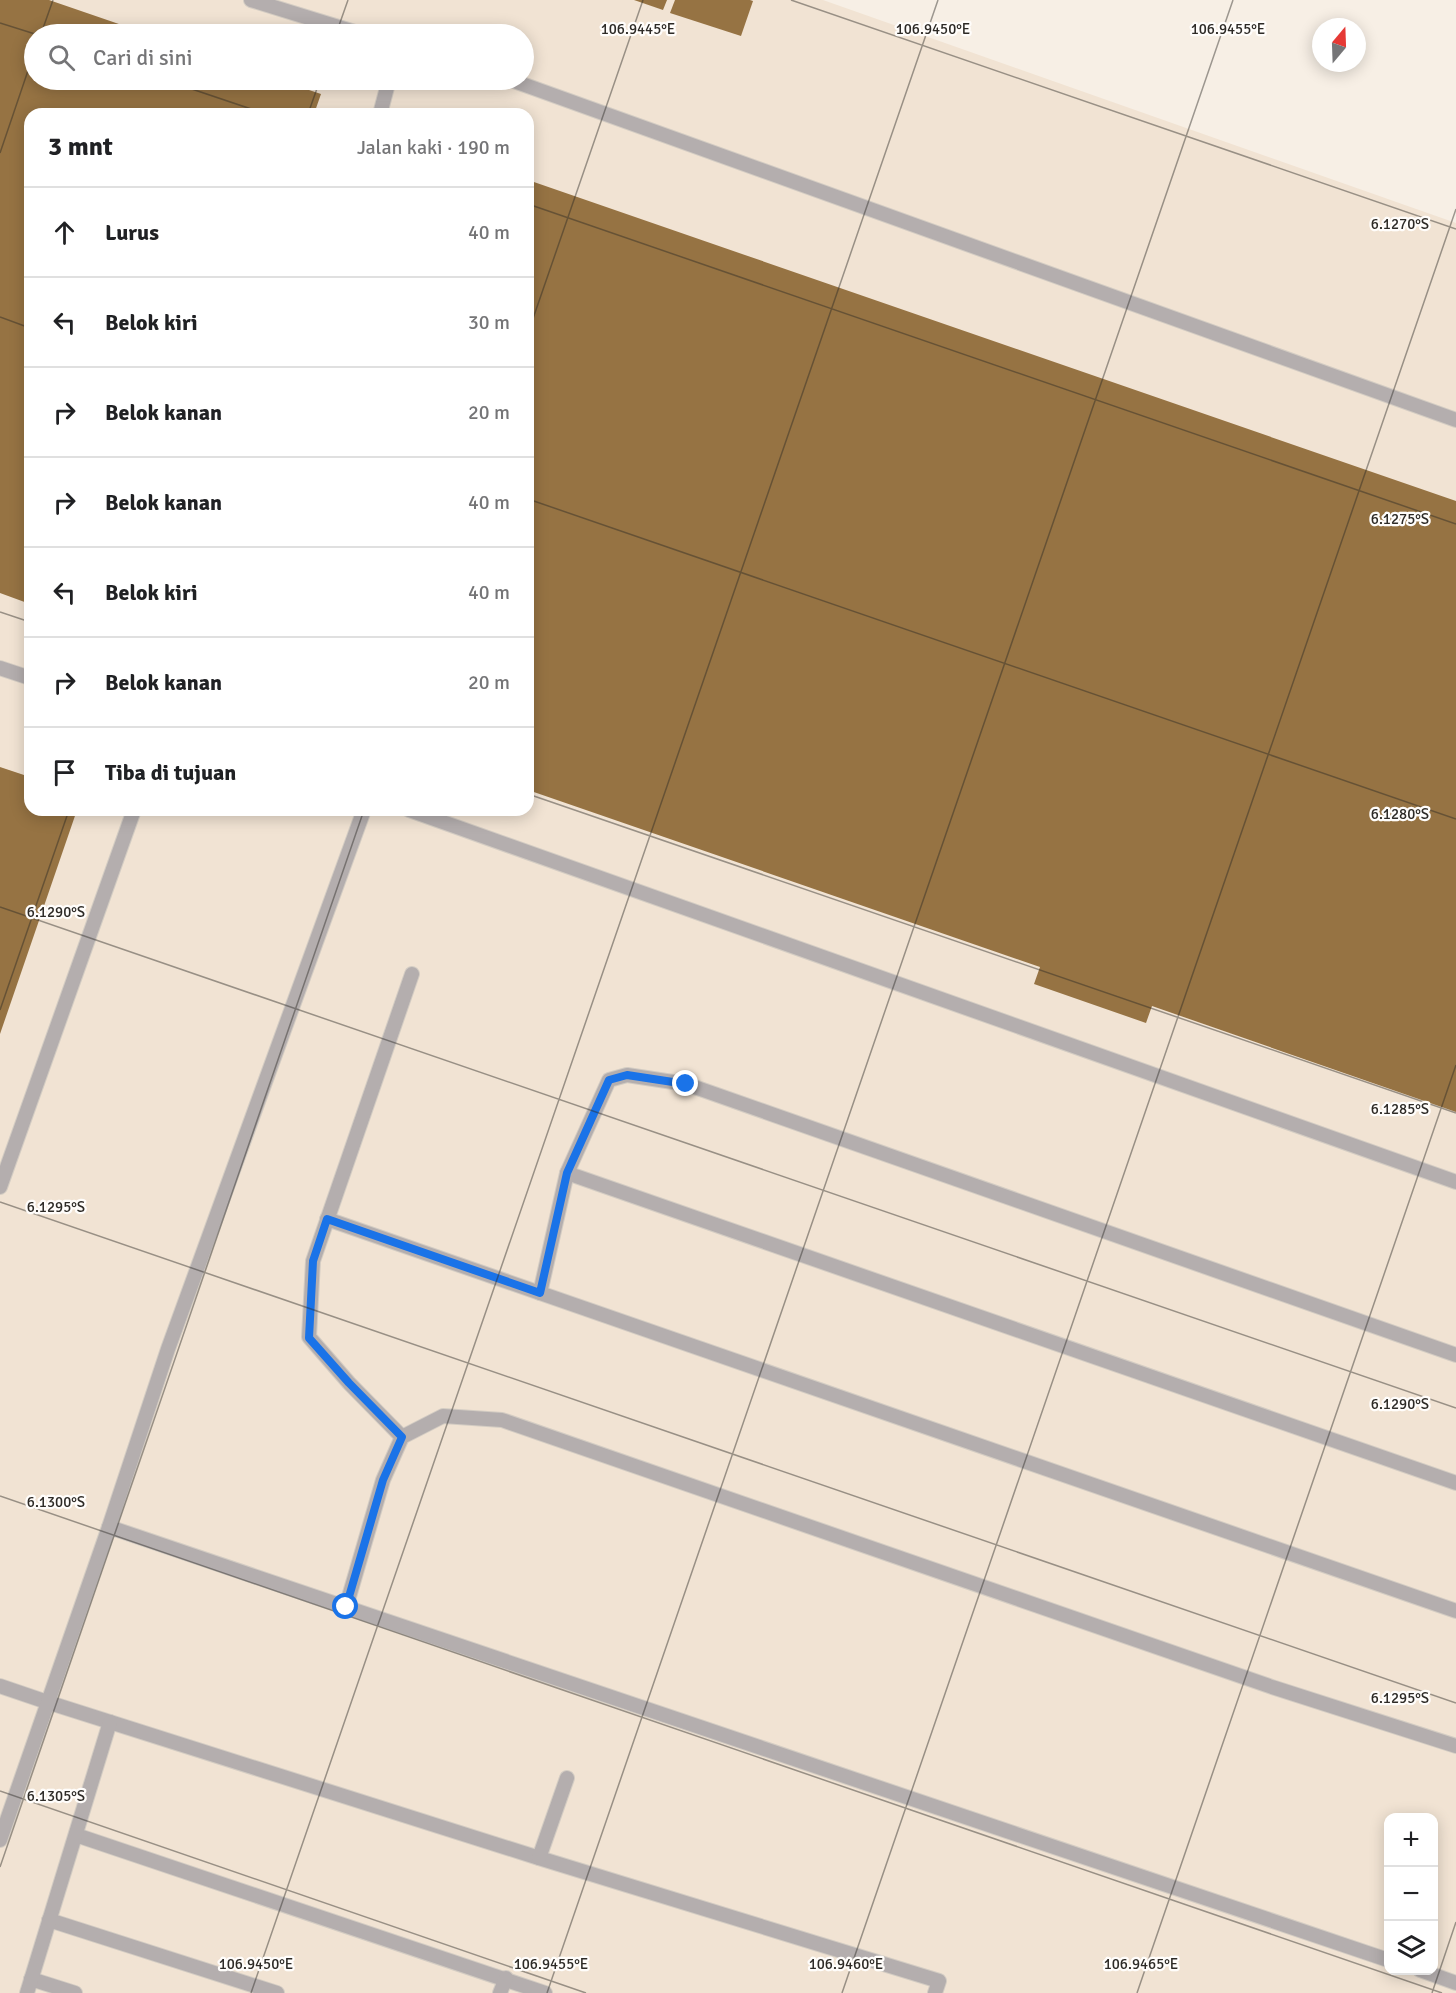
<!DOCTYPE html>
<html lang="id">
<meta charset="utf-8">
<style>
body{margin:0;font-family:Signika,sans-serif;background:#f2f2f2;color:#202124}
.controls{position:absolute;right:18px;bottom:18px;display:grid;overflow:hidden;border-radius:12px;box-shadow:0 3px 15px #0003}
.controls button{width:54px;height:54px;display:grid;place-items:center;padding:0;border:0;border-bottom:2px solid #e0e0e0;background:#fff;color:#202124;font:30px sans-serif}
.compass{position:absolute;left:1312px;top:18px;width:54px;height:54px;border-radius:50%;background:#fff;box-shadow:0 3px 15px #0003;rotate:19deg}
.stop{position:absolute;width:18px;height:18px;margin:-14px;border:4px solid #1a73e8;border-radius:50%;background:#fff}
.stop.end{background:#1a73e8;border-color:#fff;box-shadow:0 2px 6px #0008}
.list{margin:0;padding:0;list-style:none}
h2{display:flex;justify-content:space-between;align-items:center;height:78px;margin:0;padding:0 24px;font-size:26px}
h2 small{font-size:20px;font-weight:400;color:#757577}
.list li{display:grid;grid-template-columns:39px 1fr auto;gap:18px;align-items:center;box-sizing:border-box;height:90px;padding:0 24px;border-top:2px solid #e0e0e0}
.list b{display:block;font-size:22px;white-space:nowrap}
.list em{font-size:20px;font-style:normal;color:#757577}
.icon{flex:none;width:33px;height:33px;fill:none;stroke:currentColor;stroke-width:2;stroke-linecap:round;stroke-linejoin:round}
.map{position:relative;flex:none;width:1456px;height:1993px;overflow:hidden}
.search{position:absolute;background:#fff;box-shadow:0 3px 15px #0003;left:24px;top:24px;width:510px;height:66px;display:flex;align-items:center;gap:15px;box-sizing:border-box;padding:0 21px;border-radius:33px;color:#757577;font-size:22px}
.panel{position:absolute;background:#fff;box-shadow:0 3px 15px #0003;left:24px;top:108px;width:510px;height:708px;border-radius:18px}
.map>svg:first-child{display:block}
.built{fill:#f1e3d3;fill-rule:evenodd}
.building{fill:#967343}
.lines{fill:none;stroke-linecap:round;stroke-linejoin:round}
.service-casing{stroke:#d3ccc3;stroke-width:16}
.service{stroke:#b4aeae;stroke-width:14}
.route{stroke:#1a73e8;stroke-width:8}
.ticks{fill:none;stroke:#2d2a26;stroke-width:1.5;stroke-opacity:0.45}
.ticks-label{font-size:15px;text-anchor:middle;fill:#2d2a26;stroke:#fffdfb;stroke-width:4.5;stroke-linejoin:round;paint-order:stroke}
</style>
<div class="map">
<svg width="1456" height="1993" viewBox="0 0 1456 1993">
<rect width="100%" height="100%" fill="#f7efe5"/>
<!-- built -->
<path class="built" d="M0 0H823L1456 223V1993H0ZM34 34H524V80H34ZM30 114H528V810H30ZM1388 1818H1434V1970H1388Z"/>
<!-- building -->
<g class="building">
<polygon points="0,0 49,0 148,34 34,34 34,80 279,80 321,94 314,114 30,114 30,604 0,593"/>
<polygon points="634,0 667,0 663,10"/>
<polygon points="675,0 750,0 753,1 741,36 670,13"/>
<polygon points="531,181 1456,501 1456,1112 1152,1006 1146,1023 1034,984 1040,967 528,790 528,189"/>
<polygon points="0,767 30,777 30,810 77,810 0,1034"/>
</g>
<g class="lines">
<defs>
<g id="service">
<polyline points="251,0 361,34"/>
<polyline points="511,80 1456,420"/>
<polyline points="380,114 389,80"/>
<polyline points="0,668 30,678"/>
<polyline points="364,810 168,1349 109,1527 1388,1960"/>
<polyline points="409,810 1456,1182"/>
<polyline points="567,1173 609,1080 627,1075 686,1084 1456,1355"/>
<polyline points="0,1187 134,810"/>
<polyline points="327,1219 1456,1611"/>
<polyline points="540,1293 567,1173 1456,1483"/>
<polyline points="402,1437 349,1383 309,1337 313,1261 412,974"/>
<polyline points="346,1607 383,1480 402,1437 443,1416 502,1420 1272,1687 1456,1746"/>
<polyline points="0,1686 47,1702 539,1858 939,1981 935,1993"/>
<polyline points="76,1835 545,1993"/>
<polyline points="0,1840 109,1527"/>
<polyline points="539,1858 567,1778"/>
<polyline points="49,1920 277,1993"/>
<polyline points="1420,1970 1456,1983"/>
<polyline points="31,1979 75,1993"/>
<polyline points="27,1993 110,1722"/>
<polyline points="500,1993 506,1978"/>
</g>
</defs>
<!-- service casing -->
<use href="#service" class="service-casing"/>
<!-- service -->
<use href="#service" class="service"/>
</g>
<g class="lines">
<!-- route -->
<polyline class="route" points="346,1607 383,1480 402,1437 349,1383 309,1338 313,1261 327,1219 540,1293 567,1173 609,1080 627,1075 686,1084"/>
</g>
<!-- ticks -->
<path class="ticks" d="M791 0 1456 229M0 23 35 34M41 34 53 0M336 34 348 0M165 80 266 114M308 114 320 80M0 153 34 53M528 204 1456 524M0 317 30 328M528 333 643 0M528 499 1456 819M0 612 30 622M528 794 1456 1113M0 907 1456 1408M0 1010 69 810M0 1202 1456 1703M0 1496 1442 1993M0 1791 586 1993M0 1867 364 810M251 1993 938 0M547 1993 1233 0M842 1993 1456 209M1137 1993 1456 1065M1432 1993 1456 1922"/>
<g class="ticks-label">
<text x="638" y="34">106.9445°E</text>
<text x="933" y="34">106.9450°E</text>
<text x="1228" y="34">106.9455°E</text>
<text x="1400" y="229">6.1270°S</text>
<text x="1400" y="524">6.1275°S</text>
<text x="1400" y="819">6.1280°S</text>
<text x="56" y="917">6.1290°S</text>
<text x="1400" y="1114">6.1285°S</text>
<text x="56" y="1212">6.1295°S</text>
<text x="1400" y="1409">6.1290°S</text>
<text x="56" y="1507">6.1300°S</text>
<text x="1400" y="1703">6.1295°S</text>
<text x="56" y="1801">6.1305°S</text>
<text x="256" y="1969">106.9450°E</text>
<text x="551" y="1969">106.9455°E</text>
<text x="846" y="1969">106.9460°E</text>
<text x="1141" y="1969">106.9465°E</text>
</g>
</svg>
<div class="controls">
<button>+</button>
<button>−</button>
<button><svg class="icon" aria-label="layers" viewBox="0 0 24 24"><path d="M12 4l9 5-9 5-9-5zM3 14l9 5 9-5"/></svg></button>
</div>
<svg class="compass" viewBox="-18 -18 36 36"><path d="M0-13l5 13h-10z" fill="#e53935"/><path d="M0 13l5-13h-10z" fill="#757577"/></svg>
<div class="stop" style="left:346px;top:1607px"></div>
<div class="stop end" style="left:686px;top:1084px"></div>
<div class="search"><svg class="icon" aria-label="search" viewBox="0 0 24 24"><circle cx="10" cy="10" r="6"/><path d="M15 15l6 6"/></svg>Cari di sini</div>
<section class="panel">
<h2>3 mnt<small>Jalan kaki · 190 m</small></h2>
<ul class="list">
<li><svg class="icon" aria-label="ahead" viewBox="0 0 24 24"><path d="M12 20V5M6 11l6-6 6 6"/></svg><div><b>Lurus</b></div><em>40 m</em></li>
<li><svg class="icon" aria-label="left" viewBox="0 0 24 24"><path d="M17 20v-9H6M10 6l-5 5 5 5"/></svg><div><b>Belok kiri</b></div><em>30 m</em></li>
<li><svg class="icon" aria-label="right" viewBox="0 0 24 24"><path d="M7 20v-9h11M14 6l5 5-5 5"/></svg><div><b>Belok kanan</b></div><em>20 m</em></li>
<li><svg class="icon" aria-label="right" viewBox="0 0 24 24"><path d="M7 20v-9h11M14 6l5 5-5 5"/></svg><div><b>Belok kanan</b></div><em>40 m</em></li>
<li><svg class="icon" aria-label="left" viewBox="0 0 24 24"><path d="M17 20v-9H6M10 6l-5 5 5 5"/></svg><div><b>Belok kiri</b></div><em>40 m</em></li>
<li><svg class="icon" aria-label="right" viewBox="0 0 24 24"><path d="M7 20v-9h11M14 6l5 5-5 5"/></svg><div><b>Belok kanan</b></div><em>20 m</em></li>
<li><svg class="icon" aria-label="arrive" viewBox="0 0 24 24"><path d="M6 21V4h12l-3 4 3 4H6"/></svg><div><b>Tiba di tujuan</b></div></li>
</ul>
</section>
</div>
